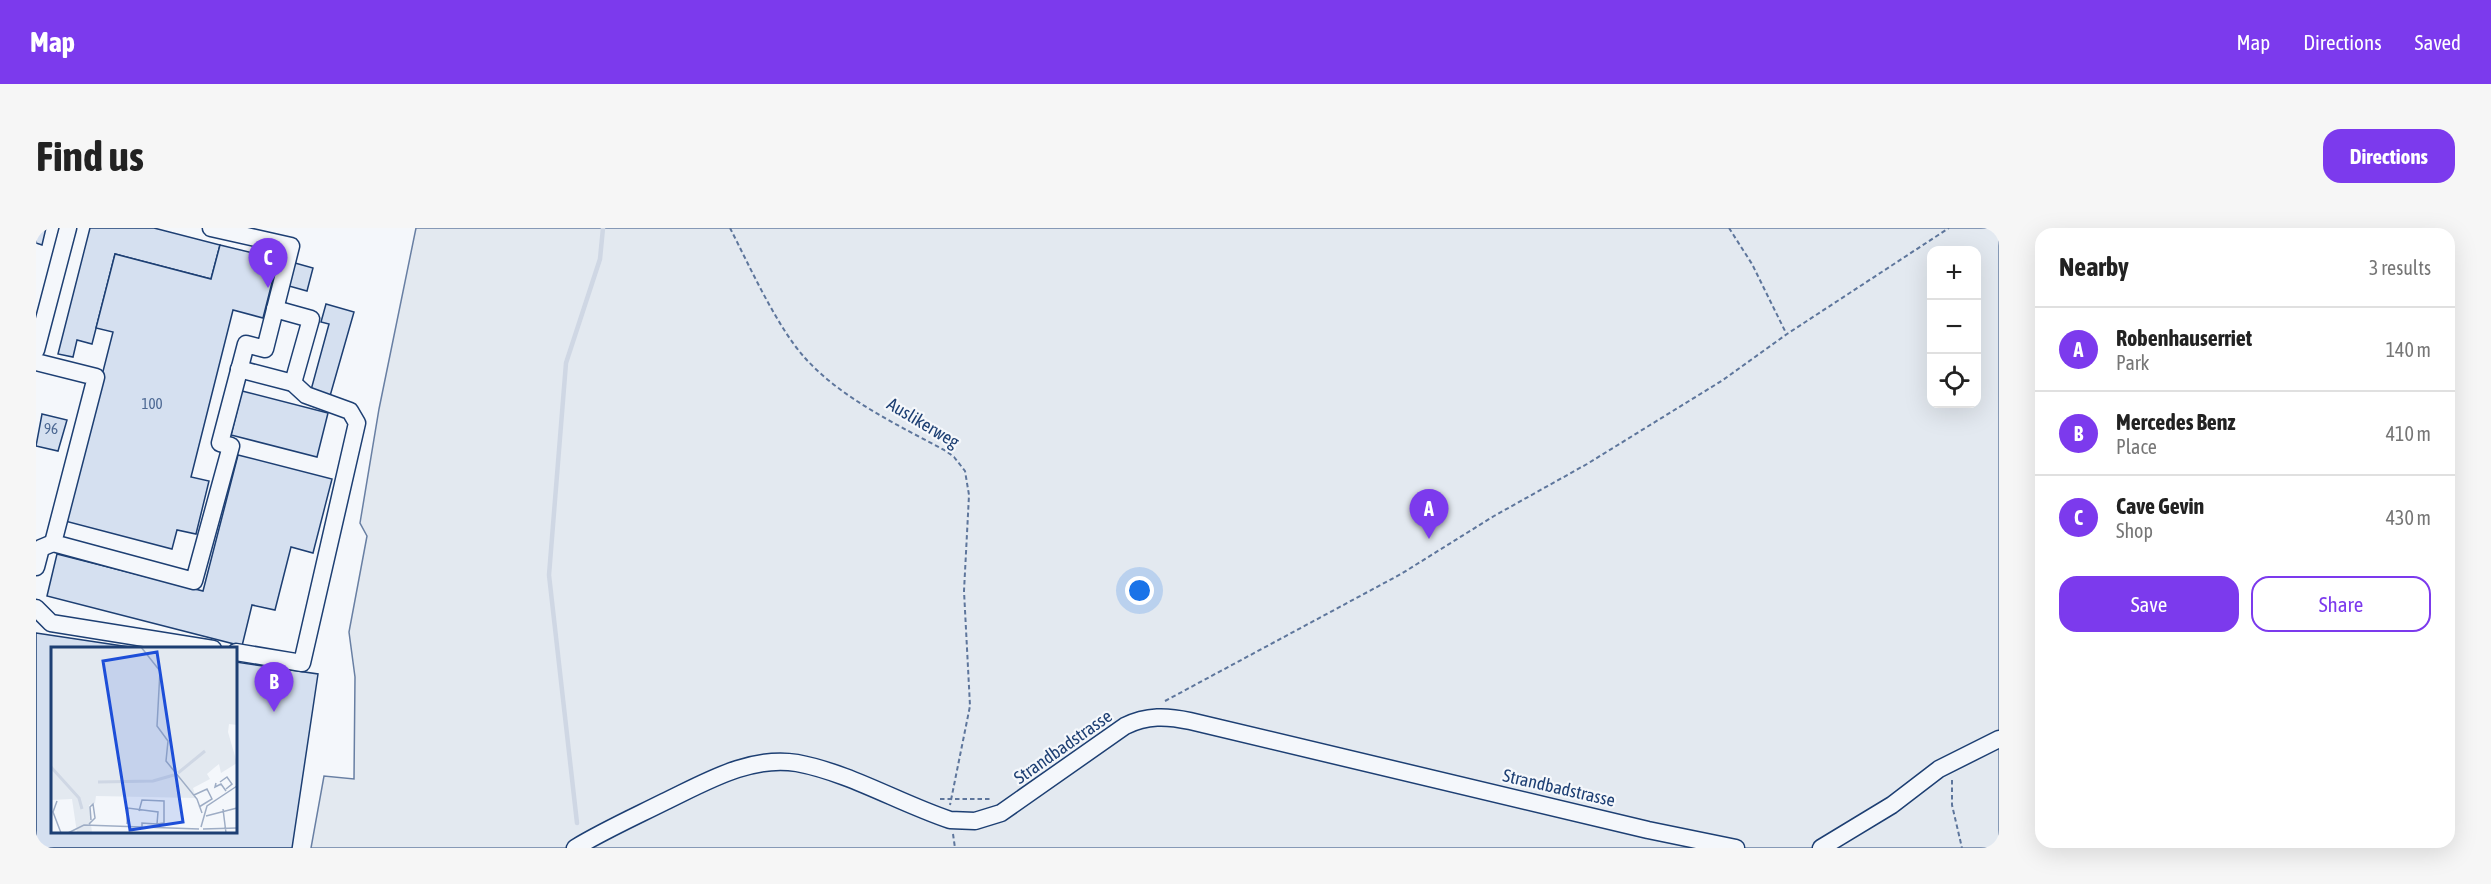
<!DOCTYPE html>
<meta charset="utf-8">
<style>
body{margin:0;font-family:"Asap Condensed",sans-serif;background:#f6f6f6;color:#222}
.controls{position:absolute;right:18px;top:18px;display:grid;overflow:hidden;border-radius:12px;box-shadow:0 6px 24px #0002}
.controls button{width:54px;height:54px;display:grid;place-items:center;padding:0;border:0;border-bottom:2px solid #e0e0e0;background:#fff;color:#222;font:30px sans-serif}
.you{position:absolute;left:1104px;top:363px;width:21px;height:21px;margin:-15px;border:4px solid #fff;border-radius:50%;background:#1a73e8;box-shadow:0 0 0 9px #1a73e833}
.badge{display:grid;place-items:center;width:39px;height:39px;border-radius:50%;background:#7c3aed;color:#fff;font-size:20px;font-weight:700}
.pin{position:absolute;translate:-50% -50px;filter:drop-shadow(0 2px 3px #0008)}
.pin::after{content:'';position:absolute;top:32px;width:21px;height:18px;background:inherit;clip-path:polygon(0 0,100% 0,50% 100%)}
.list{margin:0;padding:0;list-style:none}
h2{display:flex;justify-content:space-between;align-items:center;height:78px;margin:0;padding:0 24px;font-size:26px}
h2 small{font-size:20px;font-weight:400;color:#767676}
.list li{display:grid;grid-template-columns:39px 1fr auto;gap:18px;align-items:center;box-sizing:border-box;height:84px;padding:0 24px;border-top:2px solid #e0e0e0}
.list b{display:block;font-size:22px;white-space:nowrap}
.list p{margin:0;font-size:20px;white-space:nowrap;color:#767676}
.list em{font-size:20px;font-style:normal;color:#767676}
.actions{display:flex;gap:12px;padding:18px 24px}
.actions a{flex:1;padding:14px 0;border:2px solid #7c3aed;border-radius:18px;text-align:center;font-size:21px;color:#7c3aed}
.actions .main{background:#7c3aed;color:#fff}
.icon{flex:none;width:33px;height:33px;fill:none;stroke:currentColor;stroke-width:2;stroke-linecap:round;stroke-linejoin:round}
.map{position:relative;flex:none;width:1963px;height:620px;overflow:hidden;border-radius:18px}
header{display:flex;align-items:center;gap:36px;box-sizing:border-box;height:84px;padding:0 30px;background:#7c3aed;color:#fff}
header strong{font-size:28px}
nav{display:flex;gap:33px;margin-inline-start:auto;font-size:21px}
.intro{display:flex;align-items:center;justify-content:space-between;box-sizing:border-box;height:144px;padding:0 36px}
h1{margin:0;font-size:42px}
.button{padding:15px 27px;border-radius:18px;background:#7c3aed;color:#fff;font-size:21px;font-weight:700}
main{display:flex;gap:36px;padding:0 36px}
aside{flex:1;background:#fff;border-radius:18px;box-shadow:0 6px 24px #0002}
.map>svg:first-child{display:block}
.green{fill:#e3e9f0;stroke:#687fa3;stroke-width:1.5;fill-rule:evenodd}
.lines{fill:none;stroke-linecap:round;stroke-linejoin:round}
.stream{stroke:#cfd7e4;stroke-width:4.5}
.building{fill:#d5e0f0;stroke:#1d3f73;stroke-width:1.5}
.minor-casing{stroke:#1d3f73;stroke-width:19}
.path{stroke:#5e769c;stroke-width:2;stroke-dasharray:4.5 3;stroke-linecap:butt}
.minor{stroke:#f4f7fb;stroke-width:16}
.labels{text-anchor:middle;stroke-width:4.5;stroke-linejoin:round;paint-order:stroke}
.number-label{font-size:15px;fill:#4b6792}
.street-label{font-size:18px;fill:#1d3f73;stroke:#f4f7fb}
.inset-river{fill:none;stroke:#cfd7e4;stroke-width:3}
.inset-road{fill:none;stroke:#9eadc5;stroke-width:1.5}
.view{fill:#1d4ed8;fill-opacity:0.15;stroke:#1d4ed8;stroke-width:3}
.inset-edge{fill:none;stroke:#1d3f73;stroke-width:3}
</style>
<header>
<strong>Map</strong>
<nav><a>Map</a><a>Directions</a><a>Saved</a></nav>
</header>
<div class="intro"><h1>Find us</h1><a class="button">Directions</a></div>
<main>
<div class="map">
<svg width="1963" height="620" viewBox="0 0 1963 620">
<rect width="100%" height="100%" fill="#f4f7fb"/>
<!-- green -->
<path class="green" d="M380 0H1963V620H275L288 548 318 551 319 449 313 404 331 308 324 295 343 181ZM1896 22H1940V176H1896Z"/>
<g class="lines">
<!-- stream -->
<polyline class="stream" points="541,595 513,347 530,135 564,31 567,0"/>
</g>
<!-- building -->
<g class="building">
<polygon points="0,0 10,0 6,17 0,15"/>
<polygon points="54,0 118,0 184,17 175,51 79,26 56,116 41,112 37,129 22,126"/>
<polygon points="184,17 242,31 227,90 197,82 155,249 173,253 160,306 141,302 136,321 29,293 77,104 60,100 79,26 175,51"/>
<polygon points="259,35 277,40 271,63 253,58"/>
<polygon points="290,76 318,84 294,168 275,162 293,96 285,94"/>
<polygon points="206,163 292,185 281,229 195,207"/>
<polygon points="6,186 31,192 22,223 0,218"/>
<polygon points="202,227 296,251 277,325 255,319 239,382 216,377 206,418 11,368 21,326 167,363"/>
<polygon points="0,405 107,421 16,421 16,604 200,604 200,434 282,446 256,620 0,620"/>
</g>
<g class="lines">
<defs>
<g id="minor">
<polyline points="239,81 275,91 257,155"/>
<polyline points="0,122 32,0"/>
<polyline points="0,134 60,149 17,315 158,353 195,218 184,215 210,116 229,121 255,18 175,0"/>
<polyline points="0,339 5,320 17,315"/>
<polyline points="0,380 15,395 177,421"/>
<polyline points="200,424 266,435 321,195 314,183 270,167 257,155 203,141"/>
<path d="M539 620C567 603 598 589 628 574 668 555 714 527 761 535 814 545 863 575 914 592L939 593 965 585 1089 498C1111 487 1131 488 1154 493L1612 602 1700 620"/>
<polyline points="1785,620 1856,577 1903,541 1963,511"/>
</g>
</defs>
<!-- minor casing -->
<use href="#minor" class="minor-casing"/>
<!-- path -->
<g class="path">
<path d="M694 0C714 39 741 99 769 130 806 171 862 197 910 223L918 229 929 243 933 267 928 363 934 478 914 577"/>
<polyline points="1693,0 1716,36 1750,105"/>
<polyline points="1129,473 1365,346 1458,288 1551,236 1687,152 1751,106 1913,0"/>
<polyline points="1916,552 1916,577 1926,620"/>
<polyline points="904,571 955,571"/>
<polyline points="917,606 919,620"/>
</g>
<!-- minor -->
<use href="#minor" class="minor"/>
</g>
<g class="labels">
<!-- number labels -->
<g class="number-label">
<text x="116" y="181">100</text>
<text x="15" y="206">96</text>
</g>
<!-- street labels -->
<g class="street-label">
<text transform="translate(887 195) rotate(31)" y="6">Auslikerweg</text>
<text transform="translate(1027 519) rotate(-35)" y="6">Strandbadstrasse</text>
<text transform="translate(1523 560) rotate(13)" y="6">Strandbadstrasse</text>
</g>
</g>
<!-- overview -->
<g transform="translate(15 419)">
<rect width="186" height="186" fill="#f4f7fb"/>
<path d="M0 0H186V78L178 77 177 85 186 116 170 126 168 117 163 121 156 127 159 132 142 141 145 151 45 149 44 156 38 158 41 186H26L21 152 0 153Z" fill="#e3e9f0"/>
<path class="inset-river" d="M0 120 28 151 31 162M127 126 154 104M47 135 102 134 123 128"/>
<path class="inset-road" d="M90 0 109 24 106 79 117 94 115 114 146 152 151 166M169 135 176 130 181 137 175 142M165 136 164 140 170 137 175 144M143 148 156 142 161 152 148 160M6 154 2 165 10 186M172 162 175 186M88 164 91 153 113 154V176L106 177M155 169 186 161M38 177 44 171 42 157 39 160 40 173M76 177 77 161 107 165 106 177 91 176V181M150 180 156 159 186 139M152 182 186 181M17 186 33 178 148 182"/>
<path class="view" d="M106 5 132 175 79 183 52 14Z"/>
<rect width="186" height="186" class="inset-edge"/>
</g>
</svg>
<div class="controls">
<button>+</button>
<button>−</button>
<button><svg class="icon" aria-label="locate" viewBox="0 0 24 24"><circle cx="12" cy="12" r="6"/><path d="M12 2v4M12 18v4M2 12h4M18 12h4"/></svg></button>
</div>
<div class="you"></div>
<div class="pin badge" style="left:1393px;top:311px">A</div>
<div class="pin badge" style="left:238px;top:484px">B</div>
<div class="pin badge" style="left:232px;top:60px">C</div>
</div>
<aside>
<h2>Nearby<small>3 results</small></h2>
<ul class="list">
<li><span class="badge">A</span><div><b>Robenhauserriet</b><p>Park</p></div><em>140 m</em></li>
<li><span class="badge">B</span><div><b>Mercedes Benz</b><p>Place</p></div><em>410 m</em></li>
<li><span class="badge">C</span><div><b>Cave Gevin</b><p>Shop</p></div><em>430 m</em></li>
</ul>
<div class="actions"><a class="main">Save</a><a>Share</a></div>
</aside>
</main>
